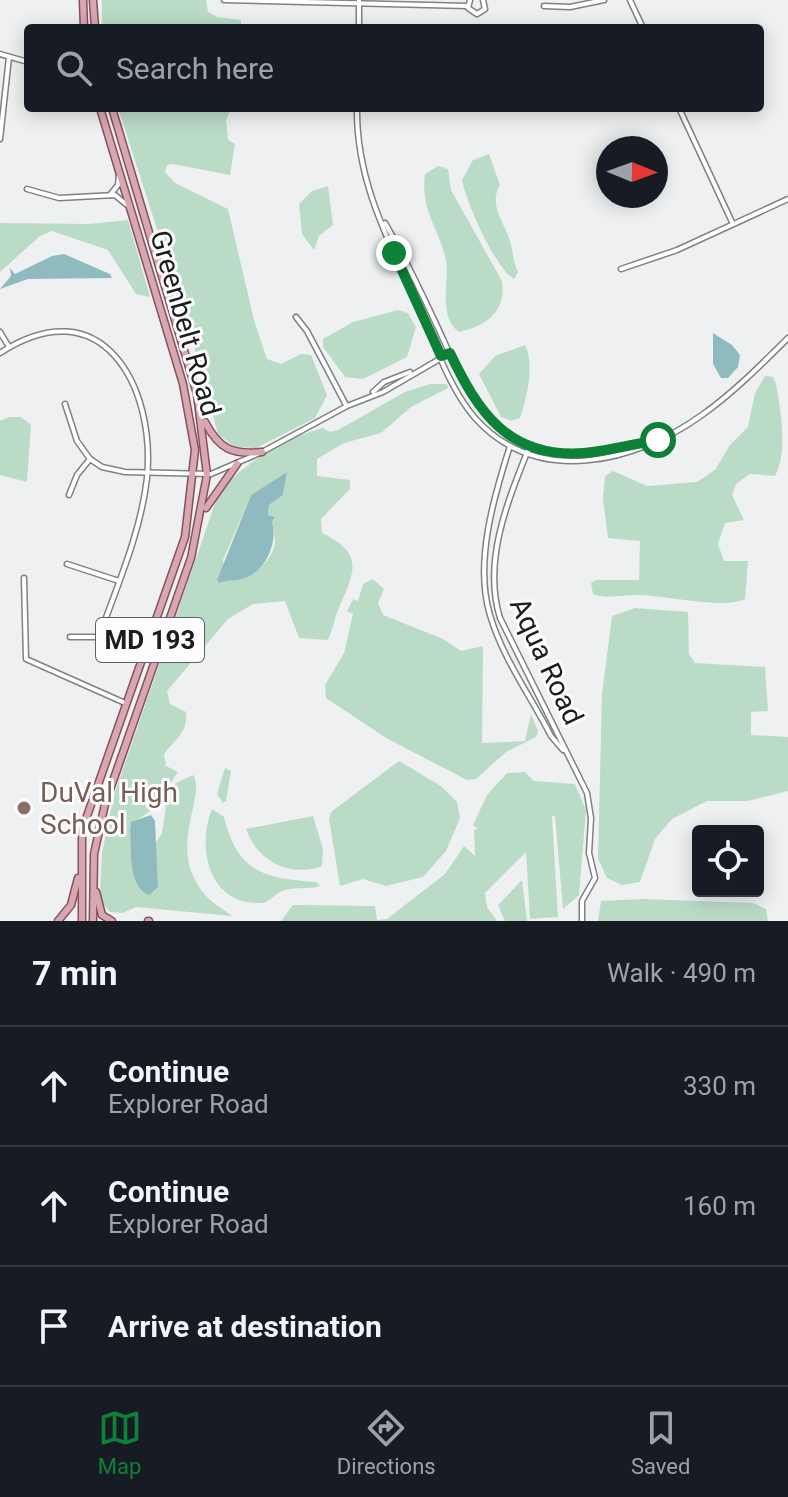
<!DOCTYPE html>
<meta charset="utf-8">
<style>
body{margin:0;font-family:Roboto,sans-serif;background:#242831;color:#f1f3f6}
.controls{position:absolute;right:24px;bottom:24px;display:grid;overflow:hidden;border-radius:8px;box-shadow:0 4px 20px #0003}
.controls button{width:72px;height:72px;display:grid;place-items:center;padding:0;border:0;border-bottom:2px solid #363941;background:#171b24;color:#f1f3f6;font:40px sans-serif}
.compass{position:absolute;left:596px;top:136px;width:72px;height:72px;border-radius:50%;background:#171b24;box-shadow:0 4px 20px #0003;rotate:91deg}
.stop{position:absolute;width:24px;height:24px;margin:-18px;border:6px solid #0e8138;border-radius:50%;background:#fff}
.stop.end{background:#0e8138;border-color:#fff;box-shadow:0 2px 8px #0008}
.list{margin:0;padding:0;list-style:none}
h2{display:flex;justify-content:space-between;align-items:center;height:104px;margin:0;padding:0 32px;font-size:34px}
h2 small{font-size:26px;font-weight:400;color:#9ea1a6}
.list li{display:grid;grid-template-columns:52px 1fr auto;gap:24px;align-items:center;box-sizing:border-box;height:120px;padding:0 32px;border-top:2px solid #363941}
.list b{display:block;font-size:30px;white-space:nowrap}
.list p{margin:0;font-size:26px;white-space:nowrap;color:#9ea1a6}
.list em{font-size:26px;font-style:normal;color:#9ea1a6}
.icon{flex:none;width:44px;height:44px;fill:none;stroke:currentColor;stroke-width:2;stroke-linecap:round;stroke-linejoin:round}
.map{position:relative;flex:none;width:788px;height:921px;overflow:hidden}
.search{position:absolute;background:#171b24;box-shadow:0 4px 20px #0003;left:24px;right:24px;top:24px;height:88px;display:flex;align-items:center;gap:20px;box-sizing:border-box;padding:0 28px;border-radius:8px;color:#9ea1a6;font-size:30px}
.sheet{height:464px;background:#171b24}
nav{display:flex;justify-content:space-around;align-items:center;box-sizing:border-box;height:112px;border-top:2px solid #363941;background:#171b24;font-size:22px;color:#9ea1a6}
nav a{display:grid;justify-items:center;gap:4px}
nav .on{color:#0e8138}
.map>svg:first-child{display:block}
.green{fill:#badcc7;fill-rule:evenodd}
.water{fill:#8fbbc0}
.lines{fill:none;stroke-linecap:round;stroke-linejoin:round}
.minor-casing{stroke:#808183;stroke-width:7}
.primary-casing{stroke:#85515c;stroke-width:9}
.minor{stroke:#fff;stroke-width:4}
.primary{stroke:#d8a7b2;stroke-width:6}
.route{stroke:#0e8138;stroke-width:10}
.education-dot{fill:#8d6e63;stroke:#fdfdff;stroke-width:3}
.labels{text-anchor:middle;stroke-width:6;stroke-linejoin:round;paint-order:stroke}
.shield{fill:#fdfdff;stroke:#5f6060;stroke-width:2}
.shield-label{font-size:26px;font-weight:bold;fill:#1b1c1c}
.street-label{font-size:28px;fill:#1b1c1c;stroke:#fdfdff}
.education-label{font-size:28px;fill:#785e54;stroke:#fdfdff;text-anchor:start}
</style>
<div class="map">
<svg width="788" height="921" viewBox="0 0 788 921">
<rect width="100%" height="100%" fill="#eff0f2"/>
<!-- green -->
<g class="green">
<polygon points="102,0 206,0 208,12 217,17 241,20 241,28 102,28"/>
<polygon points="118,108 231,108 226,120 228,140 235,144 230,175 173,164 167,165 165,172 175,183 228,209 254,320 267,359 281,364 301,354 311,355 327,395 315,418 256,448 235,447 218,434 188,325"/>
<path d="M489 154 500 185C488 205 504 221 510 241 513 251 513 262 518 272L514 279C495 268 466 202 462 180L473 160Z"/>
<path d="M438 166 448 169 451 190 502 281C506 312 487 325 459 332 437 316 450 280 446 260 439 228 420 210 425 174Z"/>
<polygon points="328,186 333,225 319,236 314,250 302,234 299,204 312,191"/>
<polygon points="128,220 150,297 136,294 108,250 52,231 40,236 0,272 0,223 89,224"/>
<polygon points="398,310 408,313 416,327 407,357 363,379 345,377 323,347 323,339 353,322"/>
<path d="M525 345C535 364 527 397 520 418L511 421 501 417 479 374 495 356Z"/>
<path d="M765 376 773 377 776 384C781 413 788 452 775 476L750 474 736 484 732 495 744 520 725 523 718 544 724 561H748L745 599C727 610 663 595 638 595 624 595 606 599 593 594L591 583 596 580H639L640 541 608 538 603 499 605 476 613 471 647 486 697 482 715 470 730 445 748 427 755 393Z"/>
<path d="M430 384H447L448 388 411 407 381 433 344 443 317 459V476L350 480V489L321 519 322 533C367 554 353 575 338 610 334 619 333 630 328 640L299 638 285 601 253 604 228 619 167 691 170 704 186 712C188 733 175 739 164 754L166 766 178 772 153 809 130 825 135 882H158L155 844 162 833 167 799 176 783 193 775C207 796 167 845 202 891 210 902 222 908 232 916L136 907 123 913 110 912 101 901 100 892 102 853 114 795 218 495C237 466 289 436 323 428L330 432 338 430 405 392ZM287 472 283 495 269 505 268 515 275 517 272 522C273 528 275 536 275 542 273 564 244 581 226 580L223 560 251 495Z"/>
<polygon points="9,417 21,417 31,425 27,482 0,475 0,421"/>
<polygon points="373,579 384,589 378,603 383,615 443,639 461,651 483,646 482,743 525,741 531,714 538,731 536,737 506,752 476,779 467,780 386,738 326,698 325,685 344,653 353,614 347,611 353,599 358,601 363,584"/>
<polygon points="635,608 688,612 689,654 695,663 765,667 768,711 751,712 751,735 788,737 788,791 748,801 707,801 672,819 655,839 640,882 622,885 607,878 598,859 602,694 612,616"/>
<polygon points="399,761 441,786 457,802 460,818 446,851 423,877 386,886 363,879 340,886 329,819 331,812"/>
<polygon points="225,768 231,771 226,801 223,803 217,794"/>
<polygon points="525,772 534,781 575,784 586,810 579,895 563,909 555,816 552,816 558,917 530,919 526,852 485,893 487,907 497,921 281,921 293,905 375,906 377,920 387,919 445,874 464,846 475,856 474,830 478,829 473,825 487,795 507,773"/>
<path d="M212 809 224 817C238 873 264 878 316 882L320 886C308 890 295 886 282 891 275 894 268 903 261 903 209 906 196 848 212 809Z"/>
<path d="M313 816 323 849 322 866C289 878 258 861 246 829Z"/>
<polygon points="522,880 527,921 505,921 498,905"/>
<polygon points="644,899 753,903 766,909 768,921 598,921 601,901"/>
</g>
<!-- water -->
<g class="water">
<polygon points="64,254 110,274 112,278 28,279 0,289 11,276 10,268 15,274 52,256"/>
<polygon points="713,333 732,345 740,355 738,367 728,378 721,378 713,364"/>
<path d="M287 472 283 495 269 505 268 515 275 517 272 522C279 546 262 577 237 580 229 581 227 580 219 583L217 580 251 495Z"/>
<path d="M151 815 155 821 158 887 149 895C127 886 132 850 130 829L131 822Z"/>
</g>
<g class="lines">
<defs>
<g id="minor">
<polyline points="224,0 468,6"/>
<polyline points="470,0 468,8 477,14 485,9 483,0"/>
<polyline points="630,0 643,28"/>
<polyline points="544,6 570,7 604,0"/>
<polyline points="359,28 359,0"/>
<polyline points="0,54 28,62"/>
<path d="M357 108C356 180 388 240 417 304 434 340 448 387 475 418 537 487 635 463 702 415 733 393 761 365 788 338"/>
<polyline points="679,108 732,222"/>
<polyline points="0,139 9,57"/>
<polyline points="27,189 59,198 115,195 127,205"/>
<polyline points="110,195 118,185 119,175"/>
<path d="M385 223C405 257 421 292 438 328 467 391 486 446 566 453 595 456 623 445 651 441"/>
<polyline points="621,269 677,250 788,199"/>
<polyline points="296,317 307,331 346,405"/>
<polyline points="0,332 9,347"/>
<path d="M0 353C101 287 156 385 147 478 141 532 117 586 99 637"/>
<polyline points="373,392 384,382 410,372"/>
<polyline points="65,404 77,441 90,459 102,467 125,472 211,474 262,452 347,406 383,392 450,353"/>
<path d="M530 445C509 498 482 560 500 618L587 793 591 818 589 853 595 878 582 901V921"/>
<path d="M510 446C494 496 474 563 490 615 502 657 531 697 551 736L563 750"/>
<polyline points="69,495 77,475 90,459"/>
<polyline points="67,564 119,581"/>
<polyline points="24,578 26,659 125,703"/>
<polyline points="70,637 99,637 143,653"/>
</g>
<g id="primary">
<polyline points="83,0 84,28"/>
<polyline points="93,0 95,28"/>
<path d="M205 422C219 449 232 455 262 452"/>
<polyline points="206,508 237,464"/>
<polyline points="96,892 102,915 112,921"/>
<polyline points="58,921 71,905 78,878"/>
<polyline points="82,921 82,836 87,816 185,537 195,450 183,384 100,108"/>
<polyline points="93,921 94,854 105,804 191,558 207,475 197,394 112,108"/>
<polyline points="148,921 149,921"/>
</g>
</defs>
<!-- minor casing -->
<use href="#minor" class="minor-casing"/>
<!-- primary casing -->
<use href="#primary" class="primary-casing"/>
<!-- minor -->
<use href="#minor" class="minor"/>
<!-- primary -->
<use href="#primary" class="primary"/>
</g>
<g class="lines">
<!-- route -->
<path class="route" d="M394 253 441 356 450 353C478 412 509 459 584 453 608 451 633 444 658 440"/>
</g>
<!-- markers -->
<circle class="education-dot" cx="24" cy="808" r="8"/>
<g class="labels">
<!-- shield labels -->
<rect class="shield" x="96" y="618" width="108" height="44" rx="6"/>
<g class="shield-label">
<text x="150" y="649">MD 193</text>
</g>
<!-- street labels -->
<g class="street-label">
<text transform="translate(186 323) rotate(74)" y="10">Greenbelt Road</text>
<text transform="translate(547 661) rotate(65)" y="10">Aqua Road</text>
</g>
<!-- education labels -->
<g class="education-label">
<text x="40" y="802">DuVal High<tspan x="40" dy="32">School</tspan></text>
</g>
</g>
</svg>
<div class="controls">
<button><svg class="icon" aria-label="locate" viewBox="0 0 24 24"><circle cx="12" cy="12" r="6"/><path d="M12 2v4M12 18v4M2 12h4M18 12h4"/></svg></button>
</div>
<svg class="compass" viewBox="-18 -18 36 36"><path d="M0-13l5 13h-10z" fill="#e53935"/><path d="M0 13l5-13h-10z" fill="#9ea1a6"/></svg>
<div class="stop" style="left:658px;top:440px"></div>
<div class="stop end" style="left:394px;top:253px"></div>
<div class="search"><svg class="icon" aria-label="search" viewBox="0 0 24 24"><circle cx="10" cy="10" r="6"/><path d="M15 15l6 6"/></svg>Search here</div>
</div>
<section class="sheet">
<h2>7 min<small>Walk · 490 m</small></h2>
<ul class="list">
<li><svg class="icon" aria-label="ahead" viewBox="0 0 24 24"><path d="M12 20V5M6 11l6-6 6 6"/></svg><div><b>Continue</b><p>Explorer Road</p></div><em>330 m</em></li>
<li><svg class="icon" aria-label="ahead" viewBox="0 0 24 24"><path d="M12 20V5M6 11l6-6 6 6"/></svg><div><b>Continue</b><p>Explorer Road</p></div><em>160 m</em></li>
<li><svg class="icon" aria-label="arrive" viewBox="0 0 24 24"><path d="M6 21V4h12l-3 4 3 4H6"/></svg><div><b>Arrive at destination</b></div></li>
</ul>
</section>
<nav>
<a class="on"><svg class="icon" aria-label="map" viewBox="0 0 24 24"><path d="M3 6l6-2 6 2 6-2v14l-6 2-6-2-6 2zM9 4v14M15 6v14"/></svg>Map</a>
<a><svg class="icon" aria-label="directions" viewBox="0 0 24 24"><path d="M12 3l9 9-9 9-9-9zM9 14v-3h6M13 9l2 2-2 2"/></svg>Directions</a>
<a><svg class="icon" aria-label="saved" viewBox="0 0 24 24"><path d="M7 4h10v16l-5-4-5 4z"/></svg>Saved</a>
</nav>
